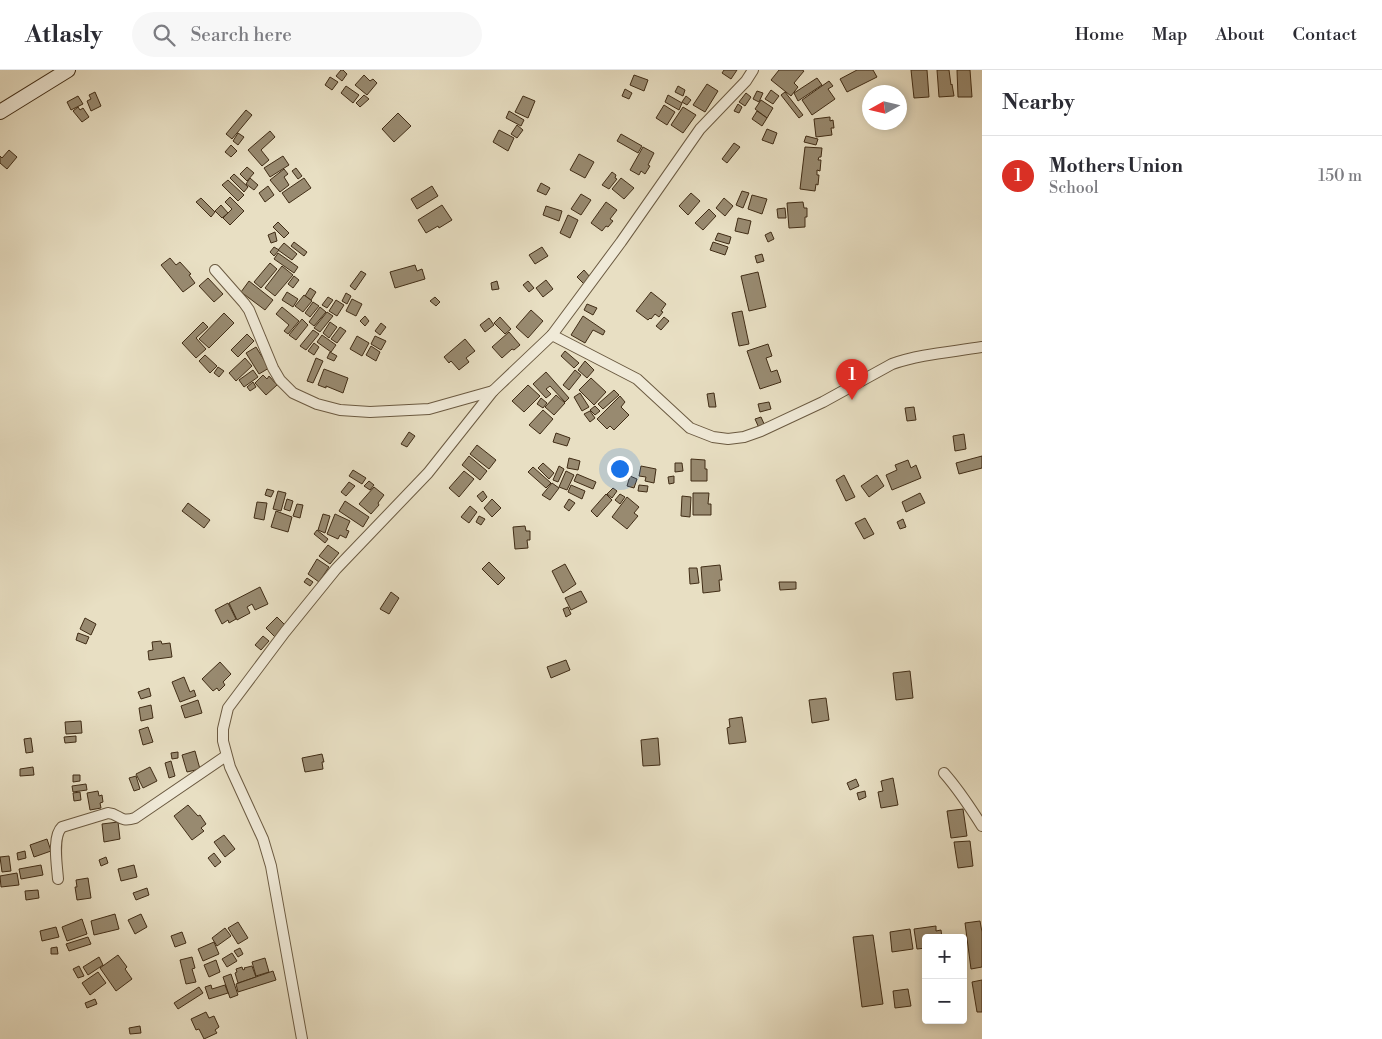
<!DOCTYPE html>
<meta charset="utf-8">
<style>
body{margin:0;font-family:"Libre Bodoni",serif;background:#f7f7f7;color:#2b2b33}
.controls{position:absolute;right:15px;bottom:15px;display:grid;overflow:hidden;border-radius:5px;box-shadow:0 2px 8px #0003}
.controls button{width:45px;height:45px;display:grid;place-items:center;padding:0;border:0;border-bottom:1px solid #e1e1e2;background:#fff;color:#2b2b33;font:25px sans-serif}
.compass{position:absolute;left:862px;top:15px;width:45px;height:45px;border-radius:50%;background:#fff;box-shadow:0 2px 8px #0003;rotate:262deg}
.you{position:absolute;left:619px;top:398px;width:18px;height:18px;margin:-12px;border:4px solid #fff;border-radius:50%;background:#1a73e8;box-shadow:0 0 0 8px #1a73e833}
.badge{display:grid;place-items:center;width:32px;height:32px;border-radius:50%;background:#d93025;color:#fff;font-size:16px;font-weight:700}
.pin{position:absolute;translate:-50% -41px;filter:drop-shadow(0 1px 2px #0008)}
.pin::after{content:'';position:absolute;top:26px;width:18px;height:15px;background:inherit;clip-path:polygon(0 0,100% 0,50% 100%)}
.list{margin:0;padding:0;list-style:none}
h2{display:flex;justify-content:space-between;align-items:center;height:65px;margin:0;padding:0 20px;font-size:21px}
h2 small{font-size:16px;font-weight:400;color:#7c7c81}
.list li{display:grid;grid-template-columns:32px 1fr auto;gap:15px;align-items:center;box-sizing:border-box;height:80px;padding:0 20px;border-top:1px solid #e1e1e2}
.list b{display:block;font-size:19px;white-space:nowrap}
.list p{margin:0;font-size:16px;white-space:nowrap;color:#7c7c81}
.list em{font-size:16px;font-style:normal;color:#7c7c81}
.icon{flex:none;width:28px;height:28px;fill:none;stroke:currentColor;stroke-width:2;stroke-linecap:round;stroke-linejoin:round}
.map{position:relative;flex:none;width:982px;height:969px;overflow:hidden}
header{display:flex;align-items:center;gap:30px;box-sizing:border-box;height:70px;padding:0 25px;background:#fff;border-bottom:1px solid #e1e1e2}
header strong{font-size:24px}
nav{display:flex;gap:28px;margin-inline-start:auto;font-size:18px}
.search{width:350px;height:45px;background:#f7f7f7;display:flex;align-items:center;gap:12px;box-sizing:border-box;padding:0 18px;border-radius:28px;color:#7c7c81;font-size:19px}
main{display:flex}
aside{flex:1;background:#fff}
.map>svg:first-child{display:block}
.building{fill:#988a70;stroke:#412d16}
.lines{fill:none;stroke-linecap:round;stroke-linejoin:round}
.minor-casing{stroke:#6b5a41;stroke-width:12}
.secondary-casing{stroke:#412d16;stroke-width:16}
.minor{stroke:#f0ead8;stroke-width:10}
.secondary{stroke:#f0ead8;stroke-width:14}
</style>
<header>
<strong>Atlasly</strong>
<div class="search"><svg class="icon" aria-label="search" viewBox="0 0 24 24"><circle cx="10" cy="10" r="6"/><path d="M15 15l6 6"/></svg>Search here</div>
<nav><a>Home</a><a>Map</a><a>About</a><a>Contact</a></nav>
</header>
<main>
<div class="map">
<svg width="982" height="969" viewBox="0 0 982 969">
<rect width="100%" height="100%" fill="#e8dfc3"/>
<filter id="stains"><feTurbulence type="fractalNoise" baseFrequency=".004" numOctaves="4"/><feColorMatrix values="0 0 0 0 .2 0 0 0 0 .09 0 0 0 0 .02 0 0 0 .5 -.17"/></filter>
<radialGradient id="worn" r=".72"><stop offset=".6" stop-color="#630" stop-opacity="0"/><stop offset="1" stop-color="#630" stop-opacity=".3"/></radialGradient>
<!-- building -->
<g class="building">
<polygon points="341,0 343,0 347,4 342,11 336,6"/>
<polygon points="724,0 737,0 731,9 722,3"/>
<polygon points="779,0 802,0 804,1 794,13 798,17 791,26 771,10"/>
<polygon points="857,0 873,0 877,7 847,22 840,9"/>
<polygon points="911,0 927,0 929,27 914,28"/>
<polygon points="937,0 949,0 951,15 952,14 954,26 939,27"/>
<polygon points="957,0 970,0 972,27 958,27"/>
<polygon points="364,5 370,11 373,9 377,13 367,25 355,15"/>
<polygon points="634,5 648,10 644,21 630,15"/>
<polygon points="330,7 338,12 332,20 325,15"/>
<polygon points="817,8 822,15 798,31 794,23"/>
<polygon points="829,11 833,16 828,19 835,29 812,45 802,30"/>
<polygon points="707,14 718,21 705,42 693,35"/>
<polygon points="346,16 359,25 353,33 341,23"/>
<polygon points="678,16 685,20 683,26 675,22"/>
<polygon points="625,19 632,23 629,29 622,26"/>
<polygon points="771,20 779,26 773,34 765,29"/>
<polygon points="757,21 763,23 759,32 753,29"/>
<polygon points="95,22 101,36 91,41 87,31 91,29 89,25"/>
<polygon points="785,22 803,45 799,48 781,25"/>
<polygon points="746,23 751,27 745,36 739,32"/>
<polygon points="364,25 369,29 360,37 356,33"/>
<polygon points="668,25 682,33 679,40 665,32"/>
<polygon points="78,26 83,34 71,40 67,32"/>
<polygon points="523,26 535,31 528,48 515,42"/>
<polygon points="686,26 691,30 687,35 682,32"/>
<polygon points="761,30 773,38 767,48 755,39"/>
<polygon points="738,34 742,37 739,43 734,41"/>
<polygon points="664,35 675,42 667,55 656,48"/>
<polygon points="78,37 80,40 83,38 89,47 82,52 73,41"/>
<polygon points="683,37 696,45 683,63 671,55"/>
<polygon points="246,40 252,45 232,69 226,64"/>
<polygon points="509,41 524,50 521,56 506,48"/>
<polygon points="757,41 767,48 762,56 752,49"/>
<polygon points="398,43 411,56 394,72 382,59"/>
<polygon points="830,47 830,51 833,50 834,58 831,58 832,65 816,67 814,49"/>
<polygon points="517,55 523,60 517,68 511,64"/>
<polygon points="767,59 777,63 773,74 762,70"/>
<polygon points="499,60 514,68 508,81 493,72"/>
<polygon points="270,61 275,67 261,80 269,90 262,96 248,80"/>
<polygon points="238,63 244,67 238,75 233,71"/>
<polygon points="621,64 642,76 638,83 617,71"/>
<polygon points="806,66 818,69 816,75 804,72"/>
<polygon points="734,73 740,77 727,93 722,89"/>
<polygon points="231,75 237,81 231,87 225,82"/>
<polygon points="643,77 654,83 648,95 650,96 645,104 641,101 639,105 630,100"/>
<polygon points="805,77 822,78 821,87 819,87 818,90 821,90 820,101 817,100 817,105 819,105 818,115 816,114 815,121 800,119"/>
<polygon points="9,80 17,87 7,99 0,93 0,86 2,88"/>
<polygon points="579,84 594,92 585,108 570,100"/>
<polygon points="283,86 289,95 270,107 264,98"/>
<polygon points="247,97 254,103 247,111 240,104"/>
<polygon points="296,98 302,106 298,109 292,101"/>
<polygon points="284,99 288,104 284,107 289,115 280,122 270,110"/>
<polygon points="612,102 616,105 615,108 617,109 609,119 602,115"/>
<polygon points="234,104 248,117 244,122 230,108"/>
<polygon points="250,108 258,115 254,120 246,114"/>
<polygon points="304,108 311,118 289,133 282,123"/>
<polygon points="621,108 634,118 624,129 612,119"/>
<polygon points="228,110 244,125 238,131 222,115"/>
<polygon points="541,113 550,118 546,125 537,121"/>
<polygon points="268,116 274,125 265,132 259,123"/>
<polygon points="432,116 438,126 417,139 411,129"/>
<polygon points="742,121 749,123 743,138 736,135"/>
<polygon points="691,123 700,131 688,145 679,136"/>
<polygon points="581,124 591,130 581,145 571,139"/>
<polygon points="752,125 767,129 762,144 748,139"/>
<polygon points="230,127 244,141 230,155 223,148 232,139 225,132"/>
<polygon points="201,128 215,142 211,147 196,132"/>
<polygon points="724,128 733,136 725,146 716,138"/>
<polygon points="606,132 617,140 610,149 613,151 608,157 606,156 602,161 591,153"/>
<polygon points="803,132 804,138 807,138 807,147 805,147 805,157 789,158 787,133"/>
<polygon points="221,135 228,143 222,148 215,141"/>
<polygon points="442,135 452,150 439,158 438,156 426,163 418,150"/>
<polygon points="546,136 562,141 559,151 543,145"/>
<polygon points="785,138 786,148 778,148 777,139"/>
<polygon points="709,139 716,146 703,160 695,153"/>
<polygon points="568,145 578,150 570,168 560,163"/>
<polygon points="738,148 751,151 748,164 735,161"/>
<polygon points="278,152 289,163 284,168 273,157"/>
<polygon points="275,162 277,171 271,173 268,165"/>
<polygon points="771,162 774,169 768,172 765,165"/>
<polygon points="718,163 731,167 729,174 715,170"/>
<polygon points="294,172 307,182 304,186 291,176"/>
<polygon points="713,172 728,177 725,185 710,180"/>
<polygon points="284,173 297,184 292,190 278,180"/>
<polygon points="274,177 279,180 274,186 270,182"/>
<polygon points="542,177 548,186 535,194 529,185"/>
<polygon points="278,183 298,197 294,203 274,189"/>
<polygon points="762,184 764,191 757,193 755,186"/>
<polygon points="170,188 176,195 180,192 191,204 189,205 195,213 183,222 161,195"/>
<polygon points="270,193 277,199 261,218 254,212"/>
<polygon points="415,195 417,201 422,199 425,209 395,218 390,202"/>
<polygon points="282,196 293,205 275,226 265,218"/>
<polygon points="584,200 590,207 584,214 577,207"/>
<polygon points="361,201 366,204 355,220 350,216"/>
<polygon points="758,202 766,237 749,241 741,206"/>
<polygon points="294,206 299,210 293,218 288,214"/>
<polygon points="208,208 223,224 214,232 199,216"/>
<polygon points="546,210 553,219 543,227 536,218"/>
<polygon points="249,211 273,230 265,240 241,222"/>
<polygon points="497,211 499,219 492,220 491,213"/>
<polygon points="528,211 534,218 529,222 523,215"/>
<polygon points="310,218 316,222 311,230 305,226"/>
<polygon points="287,222 298,229 293,237 282,230"/>
<polygon points="651,222 666,234 661,241 663,242 659,247 655,244 651,249 650,248 648,250 636,241"/>
<polygon points="346,223 351,226 347,234 342,231"/>
<polygon points="304,225 312,231 303,242 295,236"/>
<polygon points="328,227 333,230 327,238 322,235"/>
<polygon points="435,227 440,232 436,236 430,231"/>
<polygon points="352,229 362,234 356,246 346,241"/>
<polygon points="336,230 344,235 337,246 329,241"/>
<polygon points="313,232 319,236 310,247 305,243"/>
<polygon points="587,234 597,238 593,245 584,240"/>
<polygon points="282,237 299,251 288,264 284,261 289,255 276,244"/>
<polygon points="320,237 326,242 314,256 309,252"/>
<polygon points="531,240 543,251 528,268 516,257"/>
<polygon points="742,241 749,274 739,276 732,243"/>
<polygon points="327,242 333,246 320,262 314,258"/>
<polygon points="224,243 234,253 209,278 199,269"/>
<polygon points="365,246 369,251 365,256 360,251"/>
<polygon points="583,246 605,261 603,265 593,260 585,273 571,265"/>
<polygon points="500,247 511,259 505,264 494,253"/>
<polygon points="664,247 669,251 661,260 656,256"/>
<polygon points="489,248 494,255 485,262 480,255"/>
<polygon points="302,249 308,255 296,270 289,265"/>
<polygon points="203,252 208,257 196,268 206,279 196,288 182,273"/>
<polygon points="330,252 337,257 329,268 323,263"/>
<polygon points="381,253 386,257 380,265 375,261"/>
<polygon points="340,257 346,261 337,273 331,269"/>
<polygon points="313,260 319,264 306,280 300,276"/>
<polygon points="509,262 520,275 514,280 512,279 502,288 492,277"/>
<polygon points="247,264 254,271 238,287 231,280"/>
<polygon points="322,265 336,275 331,282 317,272"/>
<polygon points="357,266 369,273 362,286 350,279"/>
<polygon points="375,266 386,271 381,280 371,274"/>
<polygon points="465,269 475,281 466,288 469,292 459,300 451,291 449,293 444,287"/>
<polygon points="314,273 319,277 314,285 308,281"/>
<polygon points="768,274 772,286 766,288 771,302 777,300 781,312 760,319 747,281"/>
<polygon points="371,276 380,282 376,291 366,285"/>
<polygon points="256,277 269,298 259,304 246,283"/>
<polygon points="565,281 579,293 574,298 561,286"/>
<polygon points="330,282 337,286 334,291 327,288"/>
<polygon points="205,285 217,296 210,303 199,291"/>
<polygon points="245,288 252,296 236,311 229,303"/>
<polygon points="316,288 323,291 313,313 307,311"/>
<polygon points="585,291 594,300 587,308 578,300"/>
<polygon points="218,297 224,301 219,307 214,303"/>
<polygon points="324,299 348,308 343,323 326,316 326,318 318,315"/>
<polygon points="253,300 258,307 244,317 239,310"/>
<polygon points="575,300 581,305 569,320 563,315"/>
<polygon points="546,302 569,328 565,332 550,316 546,319 551,324 546,328 533,314"/>
<polygon points="263,305 267,309 269,306 277,315 266,325 255,313"/>
<polygon points="591,308 606,322 594,335 579,320"/>
<polygon points="253,312 256,317 250,321 247,317"/>
<polygon points="528,315 540,326 524,342 512,331"/>
<polygon points="614,320 619,325 603,339 598,334"/>
<polygon points="580,323 589,337 582,341 574,327"/>
<polygon points="714,323 716,337 709,337 707,324"/>
<polygon points="556,325 565,333 554,345 545,337"/>
<polygon points="620,326 625,332 621,337 629,345 614,360 610,356 607,359 597,349"/>
<polygon points="541,328 547,333 543,338 537,334"/>
<polygon points="769,332 771,339 760,342 758,334"/>
<polygon points="595,336 600,341 595,345 590,340"/>
<polygon points="914,337 916,350 907,351 905,338"/>
<polygon points="543,340 553,349 540,364 529,355"/>
<polygon points="590,341 595,348 590,352 584,344"/>
<polygon points="761,347 765,356 759,358 755,349"/>
<polygon points="409,362 415,366 407,377 401,374"/>
<polygon points="556,363 570,368 567,376 553,372"/>
<polygon points="964,364 966,379 955,381 953,366"/>
<polygon points="477,375 496,390 489,399 470,384"/>
<polygon points="469,386 487,401 480,410 462,395"/>
<polygon points="982,386 982,398 959,404 956,393"/>
<polygon points="569,388 580,391 578,400 567,398"/>
<polygon points="691,389 705,390 705,399 707,399 707,411 691,411"/>
<polygon points="908,390 911,398 916,395 921,408 892,420 886,405 897,400 895,395"/>
<polygon points="543,393 554,403 549,409 538,398"/>
<polygon points="675,393 682,393 683,401 675,402"/>
<polygon points="559,396 564,399 558,412 553,410"/>
<polygon points="641,396 656,399 654,413 645,411 646,407 639,406"/>
<polygon points="533,397 551,413 546,418 528,402"/>
<polygon points="353,400 366,408 362,414 349,406"/>
<polygon points="464,401 474,409 459,427 449,418"/>
<polygon points="566,401 574,405 567,420 559,417"/>
<polygon points="577,404 596,412 593,419 574,411"/>
<polygon points="844,405 855,427 846,431 836,410"/>
<polygon points="877,405 884,416 869,427 861,416"/>
<polygon points="630,406 637,409 634,418 627,416"/>
<polygon points="674,406 674,413 669,414 668,407"/>
<polygon points="369,411 374,415 370,420 364,416"/>
<polygon points="349,412 355,416 346,426 341,422"/>
<polygon points="552,413 559,418 550,430 542,425"/>
<polygon points="571,415 585,421 582,429 568,422"/>
<polygon points="639,415 648,416 647,422 638,421"/>
<polygon points="374,417 384,425 378,433 379,435 371,444 359,434"/>
<polygon points="613,418 617,421 612,428 607,424"/>
<polygon points="267,419 274,421 271,427 265,425"/>
<polygon points="278,421 286,423 281,441 273,439"/>
<polygon points="483,421 487,427 482,432 477,426"/>
<polygon points="693,423 709,423 708,434 711,434 711,445 693,445"/>
<polygon points="920,423 925,433 906,442 902,432"/>
<polygon points="606,424 612,430 597,447 591,441"/>
<polygon points="620,424 625,427 620,434 615,430"/>
<polygon points="682,426 691,427 690,447 681,446"/>
<polygon points="627,427 639,437 634,443 638,446 627,459 612,447"/>
<polygon points="287,429 293,431 290,441 284,439"/>
<polygon points="492,429 501,438 492,447 484,438"/>
<polygon points="569,429 575,433 569,441 564,437"/>
<polygon points="345,431 369,447 363,457 339,441"/>
<polygon points="257,432 267,433 264,450 254,448"/>
<polygon points="188,433 210,450 204,458 182,441"/>
<polygon points="297,434 303,435 300,448 293,446"/>
<polygon points="470,436 477,442 469,453 461,447"/>
<polygon points="276,441 292,447 288,462 271,457"/>
<polygon points="323,444 330,446 325,463 318,460"/>
<polygon points="335,444 350,451 346,460 349,461 346,468 340,465 338,469 327,464"/>
<polygon points="479,446 485,449 481,455 476,452"/>
<polygon points="865,448 874,464 864,469 855,453"/>
<polygon points="903,449 906,457 900,459 897,452"/>
<polygon points="525,456 526,461 530,461 530,470 527,470 528,478 515,479 513,457"/>
<polygon points="317,460 328,469 325,473 314,464"/>
<polygon points="328,475 339,483 330,494 319,486"/>
<polygon points="317,489 329,497 319,512 308,504"/>
<polygon points="489,492 505,508 498,515 482,499"/>
<polygon points="565,494 576,514 563,523 552,501"/>
<polygon points="720,495 722,510 719,510 720,521 703,523 701,497"/>
<polygon points="689,498 697,498 699,513 690,514"/>
<polygon points="307,508 313,512 310,516 304,512"/>
<polygon points="779,512 796,512 796,519 780,520"/>
<polygon points="260,517 268,534 255,540 252,534 247,537 250,543 237,550 229,533"/>
<polygon points="581,521 587,532 571,540 565,528"/>
<polygon points="391,522 399,528 389,544 380,539"/>
<polygon points="228,533 236,549 229,553 228,550 222,554 215,540"/>
<polygon points="568,537 571,544 566,547 563,539"/>
<polygon points="277,547 286,556 275,567 266,558"/>
<polygon points="85,548 96,554 91,565 80,559"/>
<polygon points="78,563 89,567 86,574 76,570"/>
<polygon points="263,566 269,571 261,580 255,575"/>
<polygon points="161,571 162,574 170,573 172,587 149,590 148,581 153,580 152,572"/>
<polygon points="566,590 570,600 551,608 547,597"/>
<polygon points="220,592 231,604 223,612 225,615 219,621 217,618 213,621 202,609"/>
<polygon points="910,601 913,628 896,630 893,603"/>
<polygon points="184,607 190,622 194,620 196,626 180,632 172,612"/>
<polygon points="149,618 151,626 141,629 138,622"/>
<polygon points="826,628 829,650 812,653 809,630"/>
<polygon points="198,630 202,643 185,648 181,636"/>
<polygon points="151,635 153,648 141,651 139,638"/>
<polygon points="742,647 746,672 729,674 727,658 730,657 729,649"/>
<polygon points="81,651 82,663 66,664 65,652"/>
<polygon points="148,657 153,672 143,675 139,660"/>
<polygon points="76,666 76,672 65,673 64,667"/>
<polygon points="31,668 33,682 26,683 24,669"/>
<polygon points="658,668 660,695 643,696 641,670"/>
<polygon points="195,681 200,699 187,702 182,685"/>
<polygon points="178,682 178,688 172,689 171,683"/>
<polygon points="322,684 324,692 322,692 323,699 305,702 302,688"/>
<polygon points="171,691 175,706 169,708 165,693"/>
<polygon points="33,697 34,705 20,706 20,699"/>
<polygon points="150,697 157,711 143,718 136,704"/>
<polygon points="73,705 80,705 80,711 73,712"/>
<polygon points="136,706 140,719 134,721 129,708"/>
<polygon points="893,708 898,735 881,738 878,722 883,721 881,711"/>
<polygon points="856,709 859,716 850,720 847,713"/>
<polygon points="86,714 87,720 73,722 72,716"/>
<polygon points="98,721 99,726 102,725 103,732 100,733 101,738 90,740 87,723"/>
<polygon points="865,721 866,727 859,730 857,723"/>
<polygon points="80,722 81,730 74,731 73,723"/>
<polygon points="188,735 198,746 200,745 206,754 201,758 204,761 192,770 174,746"/>
<polygon points="963,739 967,766 951,768 947,741"/>
<polygon points="118,752 120,769 104,772 102,754"/>
<polygon points="224,765 235,779 225,787 214,772"/>
<polygon points="47,769 51,781 34,787 30,775"/>
<polygon points="970,771 973,796 958,798 954,772"/>
<polygon points="25,781 26,788 18,790 17,783"/>
<polygon points="214,783 221,792 215,797 208,788"/>
<polygon points="9,786 11,801 2,802 0,787"/>
<polygon points="106,787 108,793 101,796 99,790"/>
<polygon points="41,795 43,805 21,809 19,799"/>
<polygon points="134,795 137,807 121,811 118,799"/>
<polygon points="17,803 19,815 1,817 0,806"/>
<polygon points="88,808 91,828 77,830 75,817 77,817 76,810"/>
<polygon points="147,818 149,825 136,830 133,823"/>
<polygon points="38,820 39,828 26,830 25,821"/>
<polygon points="115,844 119,859 94,865 91,851"/>
<polygon points="141,844 147,857 135,864 128,850"/>
<polygon points="82,849 87,864 67,871 62,857"/>
<polygon points="980,851 982,862 982,897 971,899 965,853"/>
<polygon points="238,852 248,868 238,874 228,858"/>
<polygon points="936,856 936,861 941,860 942,868 926,868 926,878 917,879 914,859"/>
<polygon points="56,857 59,867 42,871 40,861"/>
<polygon points="225,858 231,866 217,876 212,868"/>
<polygon points="910,859 913,879 892,882 890,862"/>
<polygon points="182,862 186,873 175,877 171,866"/>
<polygon points="873,865 883,934 862,937 853,867"/>
<polygon points="88,867 91,874 69,881 66,874"/>
<polygon points="214,872 219,884 203,891 198,879"/>
<polygon points="57,877 58,884 51,884 51,878"/>
<polygon points="240,878 243,884 238,887 234,881"/>
<polygon points="232,883 237,891 227,897 222,889"/>
<polygon points="118,885 127,897 125,899 132,909 116,921 100,898"/>
<polygon points="99,887 103,895 88,905 83,897"/>
<polygon points="192,887 195,898 192,899 196,912 186,914 180,890"/>
<polygon points="265,888 269,902 256,906 252,892"/>
<polygon points="216,890 220,902 209,907 204,895"/>
<polygon points="79,896 84,906 78,908 73,899"/>
<polygon points="252,896 256,907 238,913 235,903 237,902 236,899 242,897 243,900 245,899 244,898"/>
<polygon points="273,901 276,910 238,922 236,914"/>
<polygon points="98,902 106,913 90,925 82,913"/>
<polygon points="231,904 238,925 230,928 223,907"/>
<polygon points="982,910 982,942 977,942 972,912"/>
<polygon points="211,915 212,919 225,915 228,923 209,929 205,917"/>
<polygon points="199,917 203,923 178,939 174,933"/>
<polygon points="908,919 911,936 895,938 893,921"/>
<polygon points="95,929 97,934 87,938 85,933"/>
<polygon points="206,942 209,948 214,946 219,957 215,960 217,963 204,969 199,959 196,960 191,949"/>
<polygon points="140,956 141,963 130,964 129,958"/>
</g>
<g class="lines">
<defs>
<g id="minor">
<polyline points="215,200 244,233 249,240 273,298 280,310 293,323 317,334 340,340 370,342 429,339 493,321"/>
<path d="M552 265 637 309 690 358 713 367 728 369 744 367 761 361 823 332 892 294C920 284 952 282 982 277"/>
<path d="M944 703C959 720 970 737 982 756"/>
<path d="M58 809C57 795 52 766 62 757L108 743C120 744 119 753 135 748L226 686"/>
<polyline points="302,969 271,796 263,769 230,697 223,671 223,659 228,638 285,562 336,499 428,403 493,321 552,265 621,172 700,59 746,11 753,0"/>
</g>
<polyline id="secondary" points="0,42 68,0"/>
</defs>
<!-- minor casing -->
<use href="#minor" class="minor-casing"/>
<!-- secondary casing -->
<use href="#secondary" class="secondary-casing"/>
<!-- minor -->
<use href="#minor" class="minor"/>
<!-- secondary -->
<use href="#secondary" class="secondary"/>
</g>
<rect width="100%" height="100%" filter="url(#stains)"/>
<rect width="100%" height="100%" fill="url(#worn)"/>
</svg>
<div class="controls">
<button>+</button>
<button>−</button>
</div>
<svg class="compass" viewBox="-18 -18 36 36"><path d="M0-13l5 13h-10z" fill="#e53935"/><path d="M0 13l5-13h-10z" fill="#7c7c81"/></svg>
<div class="you"></div>
<div class="pin badge" style="left:852px;top:330px">1</div>
</div>
<aside>
<h2>Nearby<small></small></h2>
<ul class="list">
<li><span class="badge">1</span><div><b>Mothers Union</b><p>School</p></div><em>150 m</em></li>
</ul>
</aside>
</main>
